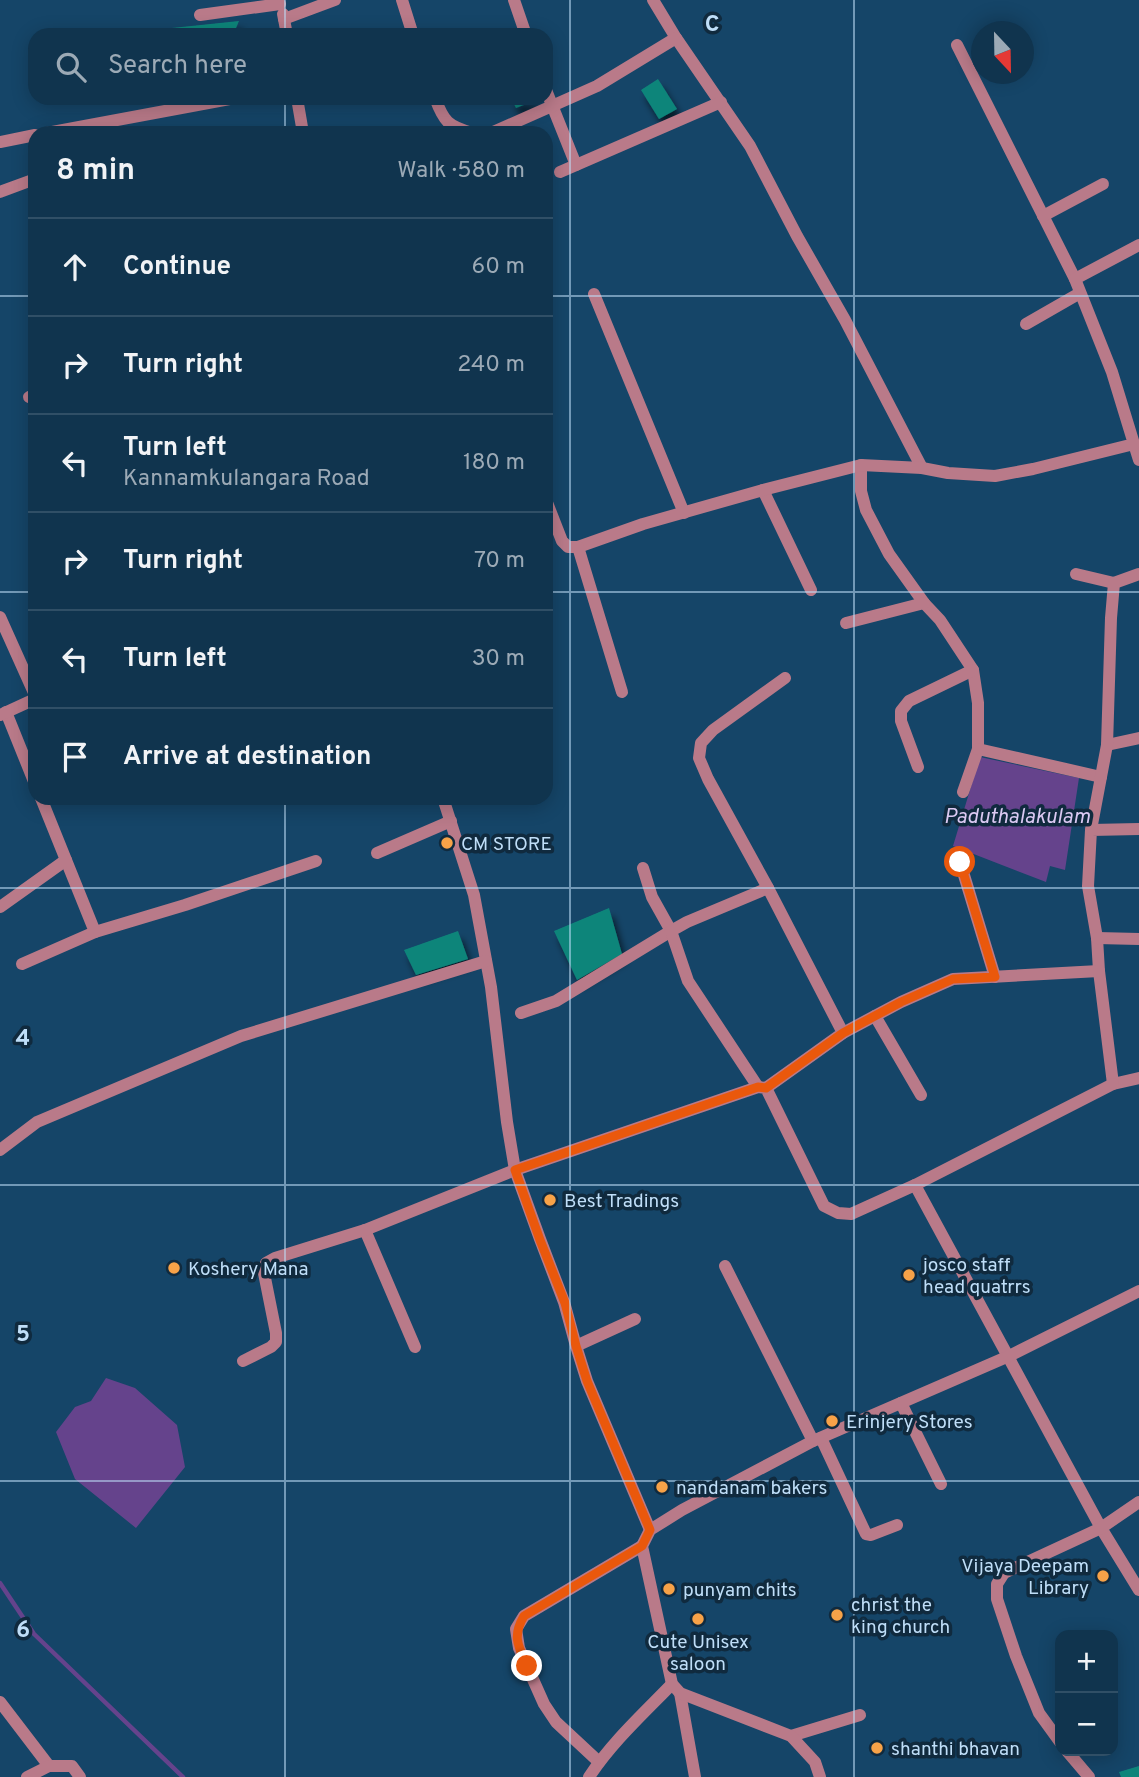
<!DOCTYPE html>
<meta charset="utf-8">
<style>
body{margin:0;font-family:Overpass,sans-serif;background:#1e3f58;color:#f1f3f6}
.controls{position:absolute;right:21px;bottom:21px;display:grid;overflow:hidden;border-radius:14px;box-shadow:0 4px 18px #0003}
.controls button{width:63px;height:63px;display:grid;place-items:center;padding:0;border:0;border-bottom:2px solid #304f66;background:#10344e;color:#f1f3f6;font:35px sans-serif}
.compass{position:absolute;left:971px;top:21px;width:63px;height:63px;border-radius:50%;background:#10344e;box-shadow:0 4px 18px #0003;rotate:158deg}
.stop{position:absolute;width:21px;height:21px;margin:-16px;border:5px solid #ea580c;border-radius:50%;background:#fff}
.stop.end{background:#ea580c;border-color:#fff;box-shadow:0 2px 7px #0008}
.list{margin:0;padding:0;list-style:none}
h2{display:flex;justify-content:space-between;align-items:center;height:91px;margin:0;padding:0 28px;font-size:30px}
h2 small{font-size:23px;font-weight:400;color:#9caab6}
.list li{display:grid;grid-template-columns:46px 1fr auto;gap:21px;align-items:center;box-sizing:border-box;height:98px;padding:0 28px;border-top:2px solid #304f66}
.list b{display:block;font-size:26px;white-space:nowrap}
.list p{margin:0;font-size:23px;white-space:nowrap;color:#9caab6}
.list em{font-size:23px;font-style:normal;color:#9caab6}
.icon{flex:none;width:38px;height:38px;fill:none;stroke:currentColor;stroke-width:2;stroke-linecap:round;stroke-linejoin:round}
.map{position:relative;flex:none;width:1139px;height:1777px;overflow:hidden}
.search{position:absolute;background:#10344e;box-shadow:0 4px 18px #0003;left:28px;top:28px;width:525px;height:77px;display:flex;align-items:center;gap:18px;box-sizing:border-box;padding:0 24px;border-radius:21px;color:#9caab6;font-size:26px}
.panel{position:absolute;background:#10344e;box-shadow:0 4px 18px #0003;left:28px;top:126px;width:525px;height:679px;border-radius:21px}
.map>svg:first-child{display:block}
.water{fill:#65438c}
.lines{fill:none;stroke-linecap:round;stroke-linejoin:round}
.stream{stroke:#65438c;stroke-width:4.5}
.building{fill:#0f857a;filter:url(#shadow)}
.minor{stroke:#b97a89;stroke-width:12}
.route{stroke:#ea580c;stroke-width:9}
.grid{fill:none;stroke:#bfdef8;stroke-width:2;stroke-opacity:0.55}
.poi-dot{fill:#f7a248;stroke:#102a3e;stroke-width:2.5}
.labels{text-anchor:middle;stroke-width:7;stroke-linejoin:round;paint-order:stroke}
.poi-label{font-size:19px;fill:#bfdef8;stroke:#102a3e;text-anchor:start}
.water-label{font-size:21px;font-style:italic;fill:#dac9f2;stroke:#102a3e}
.grid-label{font-size:23px;text-anchor:middle;font-weight:bold;fill:#bfdef8;stroke:#102a3e;stroke-width:7;stroke-linejoin:round;paint-order:stroke}
</style>
<div class="map">
<svg width="1139" height="1777" viewBox="0 0 1139 1777">
<defs>
<filter id="shadow"><feDropShadow dx="4.5" dy="8" stdDeviation="3.5" flood-color="#0009"/></filter>
</defs>
<rect width="100%" height="100%" fill="#154568"/>
<!-- water -->
<g class="water">
<polygon points="980,757 1079,778 1065,870 1050,866 1046,882 953,846"/>
<polygon points="106,1378 135,1388 177,1425 185,1467 136,1528 75,1479 56,1432 75,1407 91,1401"/>
</g>
<g class="lines">
<!-- stream -->
<polyline class="stream" points="0,1583 34,1634 183,1777"/>
</g>
<!-- building -->
<g class="building">
<polygon points="239,21 233,35 124,35 124,33"/>
<polygon points="658,79 677,109 659,119 641,90"/>
<polygon points="511,98 541,98 516,108"/>
<polygon points="609,908 622,954 577,980 554,931"/>
<polygon points="458,931 468,959 416,975 404,950"/>
<polygon points="1139,1766 1139,1777 1121,1777 1119,1772"/>
</g>
<g class="lines">
<!-- minor -->
<g class="minor">
<polyline points="402,0 413,35"/>
<polyline points="514,0 526,35"/>
<polyline points="653,0 676,38 750,146 797,236 845,320 922,468"/>
<polyline points="283,14 287,35"/>
<polyline points="200,15 280,4"/>
<polyline points="284,19 335,0"/>
<polyline points="957,45 1075,279"/>
<polyline points="546,90 576,165"/>
<polyline points="297,98 303,133"/>
<path d="M435 98C444 122 448 126 472 133"/>
<polyline points="47,133 235,98"/>
<polyline points="484,133 491,133 597,86 676,38"/>
<polyline points="0,142 35,135"/>
<polyline points="560,172 721,102"/>
<polyline points="0,192 35,179"/>
<polyline points="1043,216 1103,184"/>
<polyline points="594,294 684,513"/>
<polyline points="1026,324 1080,293"/>
<polyline points="29,397 35,394"/>
<polyline points="1134,444 1139,460"/>
<polyline points="861,465 861,491 866,510 889,554 924,603 940,620 973,670 978,703 978,749 963,792"/>
<polyline points="763,490 811,590"/>
<polyline points="546,500 562,541 568,547 578,547 643,524 763,490 861,465 922,468 948,473 995,476 1033,469 1134,444 1112,372 1075,279 1139,245"/>
<polyline points="578,547 622,692"/>
<polyline points="1076,574 1114,583"/>
<polyline points="0,617 35,695"/>
<polyline points="846,623 924,603"/>
<polyline points="6,712 35,784"/>
<polyline points="0,715 35,699"/>
<polyline points="1107,745 1139,738"/>
<polyline points="978,749 1101,777"/>
<polyline points="918,767 901,721 901,711 909,701 973,670"/>
<polyline points="443,798 474,895 491,987 507,1122 515,1170 540,1239 564,1302 576,1346 587,1381 650,1530"/>
<polyline points="1139,829 1091,830 1088,886 1097,938 1099,971 1113,1084 1139,1078"/>
<polyline points="1091,830 1107,745 1111,618 1114,583 1139,574"/>
<polyline points="377,853 451,821"/>
<polyline points="960,862 995,977"/>
<polyline points="0,907 66,860"/>
<polyline points="95,932 185,905 316,861"/>
<polyline points="1097,938 1139,939"/>
<polyline points="22,964 95,932 41,798"/>
<polyline points="521,1013 556,1001 671,931 652,897 643,868"/>
<polyline points="875,1016 921,1095"/>
<polyline points="843,1033 901,1002 953,979 1099,971"/>
<polyline points="758,1087 688,981 671,931 687,922 768,888"/>
<polyline points="766,1088 843,1033 768,888 708,779 699,758 701,743 713,730 785,678"/>
<polyline points="0,1150 37,1122 241,1036 486,961"/>
<polyline points="915,1185 1101,1528 1139,1590"/>
<polyline points="365,1230 415,1347"/>
<polyline points="725,1266 813,1441"/>
<polyline points="576,1346 635,1319"/>
<polyline points="243,1361 271,1347 276,1342 276,1333 264,1273 266,1263 275,1258 365,1230 515,1170 758,1087 766,1088 824,1206 838,1213 851,1214 915,1185 1113,1084"/>
<polyline points="901,1403 941,1484"/>
<polyline points="821,1438 866,1534 871,1535 897,1525"/>
<polyline points="680,1693 695,1777"/>
<polyline points="0,1702 49,1766"/>
<polyline points="791,1736 860,1715"/>
<polyline points="1060,1742 1039,1713 1016,1656 997,1599 997,1584 1004,1573 1101,1528 1139,1502"/>
<polyline points="1067,1751 1089,1777"/>
<polyline points="599,1762 556,1722 544,1704 519,1648 516,1629 524,1616 642,1546"/>
<polyline points="27,1777 49,1766 72,1766 80,1777"/>
<path d="M589 1777C612 1742 643 1714 672 1684"/>
<polyline points="820,1777 815,1762 791,1736 680,1693 672,1684 642,1546 650,1530 682,1510 813,1441 1009,1356 1139,1291"/>
</g>
</g>
<g class="lines">
<!-- route -->
<path class="route" d="M527 1666C518 1646 512 1636 524 1616L642 1546 650 1530 587 1381 576 1346 565 1303 540 1240 515 1170 758 1087 766 1088 843 1033 901 1002 953 979 995 977 960 862"/>
</g>
<!-- grid -->
<path class="grid" d="M285 0V35M570 0V1777M854 0V1777M285 98V133M0 296H35M546 296H1139M0 592H35M546 592H1139M285 798V1777M0 888H1139M0 1185H1139M0 1481H1139"/>
<!-- markers -->
<g class="poi-dot">
<circle cx="447" cy="843" r="7"/>
<circle cx="550" cy="1200" r="7"/>
<circle cx="174" cy="1268" r="7"/>
<circle cx="909" cy="1275" r="7"/>
<circle cx="832" cy="1421" r="7"/>
<circle cx="662" cy="1487" r="7"/>
<circle cx="1103" cy="1576" r="7"/>
<circle cx="669" cy="1589" r="7"/>
<circle cx="837" cy="1615" r="7"/>
<circle cx="698" cy="1619" r="7"/>
<circle cx="877" cy="1748" r="7"/>
</g>
<g class="labels">
<!-- poi labels -->
<g class="poi-label">
<text x="461" y="850">CM STORE</text>
<text x="564" y="1207">Best Tradings</text>
<text x="923" y="1271">josco staff<tspan x="923" dy="22">head quatrrs</tspan></text>
<text x="188" y="1275">Koshery Mana</text>
<text x="846" y="1428">Erinjery Stores</text>
<text x="676" y="1494">nandanam bakers</text>
<text x="1089" y="1572" text-anchor="end">Vijaya Deepam<tspan x="1089" dy="22">Library</tspan></text>
<text x="683" y="1596">punyam chits</text>
<text x="851" y="1611">christ the<tspan x="851" dy="22">king church</tspan></text>
<text x="698" y="1648" text-anchor="middle">Cute Unisex<tspan x="698" dy="22">saloon</tspan></text>
<text x="891" y="1755">shanthi bhavan</text>
</g>
<!-- water labels -->
<g class="water-label">
<text x="1017" y="823">Paduthalakulam</text>
</g>
</g>
<g class="grid-label">
<text x="712" y="31">C</text>
<text x="23" y="1045">4</text>
<text x="23" y="1341">5</text>
<text x="23" y="1637">6</text>
</g>
</svg>
<div class="controls">
<button>+</button>
<button>−</button>
</div>
<svg class="compass" viewBox="-18 -18 36 36"><path d="M0-13l5 13h-10z" fill="#e53935"/><path d="M0 13l5-13h-10z" fill="#9caab6"/></svg>
<div class="stop" style="left:960px;top:862px"></div>
<div class="stop end" style="left:527px;top:1666px"></div>
<div class="search"><svg class="icon" aria-label="search" viewBox="0 0 24 24"><circle cx="10" cy="10" r="6"/><path d="M15 15l6 6"/></svg>Search here</div>
<section class="panel">
<h2>8 min<small>Walk · 580 m</small></h2>
<ul class="list">
<li><svg class="icon" aria-label="ahead" viewBox="0 0 24 24"><path d="M12 20V5M6 11l6-6 6 6"/></svg><div><b>Continue</b></div><em>60 m</em></li>
<li><svg class="icon" aria-label="right" viewBox="0 0 24 24"><path d="M7 20v-9h11M14 6l5 5-5 5"/></svg><div><b>Turn right</b></div><em>240 m</em></li>
<li><svg class="icon" aria-label="left" viewBox="0 0 24 24"><path d="M17 20v-9H6M10 6l-5 5 5 5"/></svg><div><b>Turn left</b><p>Kannamkulangara Road</p></div><em>180 m</em></li>
<li><svg class="icon" aria-label="right" viewBox="0 0 24 24"><path d="M7 20v-9h11M14 6l5 5-5 5"/></svg><div><b>Turn right</b></div><em>70 m</em></li>
<li><svg class="icon" aria-label="left" viewBox="0 0 24 24"><path d="M17 20v-9H6M10 6l-5 5 5 5"/></svg><div><b>Turn left</b></div><em>30 m</em></li>
<li><svg class="icon" aria-label="arrive" viewBox="0 0 24 24"><path d="M6 21V4h12l-3 4 3 4H6"/></svg><div><b>Arrive at destination</b></div></li>
</ul>
</section>
</div>
